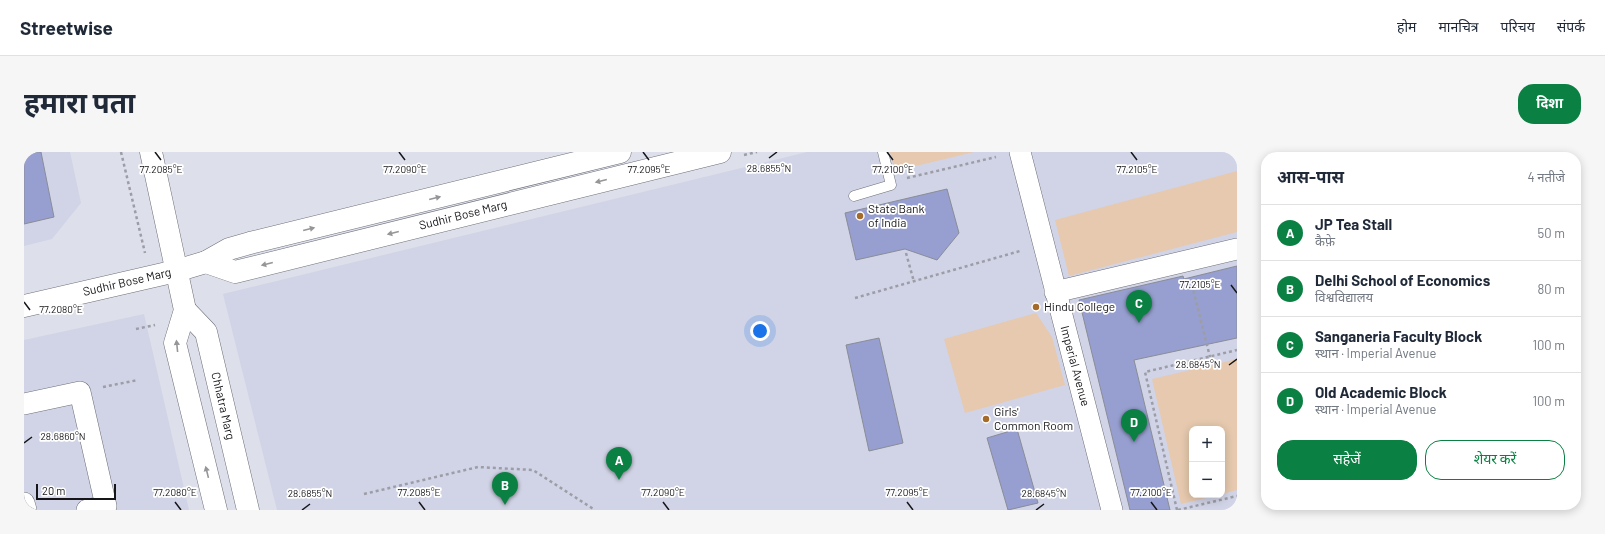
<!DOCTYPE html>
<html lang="hi">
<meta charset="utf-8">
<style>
body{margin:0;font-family:Barlow,"Noto Sans Devanagari",sans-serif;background:#f6f6f7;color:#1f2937}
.controls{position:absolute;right:12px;bottom:12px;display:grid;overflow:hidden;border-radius:8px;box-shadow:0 2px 10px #0003}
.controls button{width:36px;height:36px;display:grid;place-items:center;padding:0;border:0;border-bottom:1px solid #e0e1e3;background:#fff;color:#1f2937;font:20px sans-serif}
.scale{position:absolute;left:12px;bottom:10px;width:80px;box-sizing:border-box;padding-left:4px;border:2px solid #16161a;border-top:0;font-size:11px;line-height:14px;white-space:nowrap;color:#16161a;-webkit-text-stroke:3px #fff;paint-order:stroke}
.you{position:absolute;left:736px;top:179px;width:14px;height:14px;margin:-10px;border:3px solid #fff;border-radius:50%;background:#1a73e8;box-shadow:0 0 0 6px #1a73e833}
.badge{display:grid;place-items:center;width:26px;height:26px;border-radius:50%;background:#0b8043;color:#fff;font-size:13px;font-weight:700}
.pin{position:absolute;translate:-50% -33px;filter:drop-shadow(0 1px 2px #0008)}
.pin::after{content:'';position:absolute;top:21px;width:14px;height:12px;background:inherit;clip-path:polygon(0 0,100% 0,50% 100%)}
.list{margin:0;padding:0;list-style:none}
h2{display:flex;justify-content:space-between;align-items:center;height:52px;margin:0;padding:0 16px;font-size:17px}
h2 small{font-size:13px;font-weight:400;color:#747a83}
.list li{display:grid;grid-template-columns:26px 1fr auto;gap:12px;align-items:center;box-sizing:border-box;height:56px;padding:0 16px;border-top:1px solid #e0e1e3}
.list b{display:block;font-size:15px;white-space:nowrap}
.list p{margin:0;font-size:13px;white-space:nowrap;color:#747a83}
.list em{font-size:13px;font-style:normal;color:#747a83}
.actions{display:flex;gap:8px;padding:12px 16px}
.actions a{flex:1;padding:9px 0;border:1px solid #0b8043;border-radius:16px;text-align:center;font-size:14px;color:#0b8043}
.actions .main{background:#0b8043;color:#fff}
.map{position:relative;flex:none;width:1213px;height:358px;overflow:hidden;border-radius:16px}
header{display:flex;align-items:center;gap:24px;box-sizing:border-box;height:56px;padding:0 20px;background:#fff;border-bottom:1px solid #e0e1e3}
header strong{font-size:19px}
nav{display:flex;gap:22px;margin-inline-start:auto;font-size:14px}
.intro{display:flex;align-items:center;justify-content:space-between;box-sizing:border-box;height:96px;padding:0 24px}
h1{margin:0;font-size:28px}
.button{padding:10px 18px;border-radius:16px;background:#0b8043;color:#fff;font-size:14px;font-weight:700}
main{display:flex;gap:24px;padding:0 24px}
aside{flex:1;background:#fff;border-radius:16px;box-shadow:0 2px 10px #0003}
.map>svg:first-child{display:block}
.built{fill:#d1d4e6;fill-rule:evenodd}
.green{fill:#e6c9ae}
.building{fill:#969fcf;stroke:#8a8c96}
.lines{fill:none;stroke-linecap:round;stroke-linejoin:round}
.lane-casing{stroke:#6e7079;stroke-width:11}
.street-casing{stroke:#6e7079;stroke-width:22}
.secondary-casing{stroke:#6e7079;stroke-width:23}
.path{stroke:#9c9da6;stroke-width:2.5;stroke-dasharray:3 3;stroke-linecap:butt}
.lane{stroke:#fff;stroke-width:10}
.street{stroke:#fff;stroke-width:21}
.secondary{stroke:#fff;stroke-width:22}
.oneway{fill:#969698}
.ticks{fill:none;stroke:#16161a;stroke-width:1.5}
.poi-dot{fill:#a56b2a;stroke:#fff;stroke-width:1.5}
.labels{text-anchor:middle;stroke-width:3.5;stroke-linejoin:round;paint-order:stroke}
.poi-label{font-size:12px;fill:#16161a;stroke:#fff;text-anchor:start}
.street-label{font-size:12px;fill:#16161a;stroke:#fff}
.ticks-label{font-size:10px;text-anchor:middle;fill:#16161a;stroke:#fff;stroke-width:3.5;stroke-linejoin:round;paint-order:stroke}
</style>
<header>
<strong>Streetwise</strong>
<nav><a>होम</a><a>मानचित्र</a><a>परिचय</a><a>संपर्क</a></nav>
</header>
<div class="intro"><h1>हमारा पता</h1><a class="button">दिशा</a></div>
<main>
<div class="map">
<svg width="1213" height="358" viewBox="0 0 1213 358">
<rect width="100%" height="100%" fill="#dddfea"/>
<!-- built -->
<g class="built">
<polygon points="0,0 46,0 57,51 28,87 0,94"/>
<path d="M783 0H1213V358H253L199 142ZM1168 277H1198V343H1168Z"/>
<polygon points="120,162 165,358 0,358 0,188"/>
</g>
<!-- green -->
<g class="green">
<polygon points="866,0 950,0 871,19"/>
<polygon points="1213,19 1213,80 1045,124 1031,68"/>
<polygon points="1012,161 1028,185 1041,233 941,261 920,187"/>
<polygon points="1213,207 1213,338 1198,342 1198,277 1168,277 1168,343 1194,343 1157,352 1128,227"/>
</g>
<!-- building -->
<g class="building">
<polygon points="0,0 17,0 30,65 0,72"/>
<polygon points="923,37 935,81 913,108 881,97 832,108 821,61"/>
<polygon points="1213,114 1213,186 1110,208 1146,358 1106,358 1055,148 1159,124 1160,127"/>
<polygon points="855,186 879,291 845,299 822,193"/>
<polygon points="993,277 1014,351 984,358 963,286"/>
</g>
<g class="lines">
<defs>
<polyline id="lane" points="830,44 867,33 859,0"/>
<g id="street">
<polyline points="996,0 1088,358"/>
<polyline points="1031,140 1213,97"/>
<polyline points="0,252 56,240 82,354 63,358"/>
<polyline points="0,351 2,358"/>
</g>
<g id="secondary">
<polyline points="127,0 161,158 151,191 192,358"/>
<polyline points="182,110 211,120 696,0"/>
<polyline points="0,154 152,119 182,110 205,97 226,91 596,0"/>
<polyline points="161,158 182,180 224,358"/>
</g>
</defs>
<!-- lane casing -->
<use href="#lane" class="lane-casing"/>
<!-- street casing -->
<use href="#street" class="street-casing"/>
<!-- secondary casing -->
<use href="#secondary" class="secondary-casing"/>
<!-- path -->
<g class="path">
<polyline points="97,0 121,101"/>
<polyline points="720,3 733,0"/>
<polyline points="883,26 972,5"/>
<polyline points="882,101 890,130"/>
<polyline points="1168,133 1186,205"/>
<polyline points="831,146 996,99"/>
<polyline points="112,177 131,173"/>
<polyline points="79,235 114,228"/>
<polyline points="340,342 454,315 509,318 571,358"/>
<polyline points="1153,358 1121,220 1213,198"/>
<polyline points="1154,358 1213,344"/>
</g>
<!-- lane -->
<use href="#lane" class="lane"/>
<!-- street -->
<use href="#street" class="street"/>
<!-- secondary -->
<use href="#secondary" class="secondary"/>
</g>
<!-- one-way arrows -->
<defs><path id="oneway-solid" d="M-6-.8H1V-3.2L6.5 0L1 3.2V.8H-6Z"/></defs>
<g class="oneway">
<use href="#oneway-solid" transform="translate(577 29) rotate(166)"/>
<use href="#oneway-solid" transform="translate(411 46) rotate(-14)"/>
<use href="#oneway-solid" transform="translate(285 77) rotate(-14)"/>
<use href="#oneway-solid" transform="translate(369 81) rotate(166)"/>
<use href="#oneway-solid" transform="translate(243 112) rotate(166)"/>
<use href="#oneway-solid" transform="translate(153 194) rotate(-96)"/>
<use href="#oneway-solid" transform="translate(183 320) rotate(-104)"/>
</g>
<!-- ticks -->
<path class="ticks" d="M131 0 137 8M375 0 381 8M619 0 625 8M863 0 869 8M1107 0 1113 8M745 6 753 0M1207 133 1213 141M0 150 6 158M1205 213 1213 207M0 291 8 285M151 350 157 358M395 350 401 358M639 350 645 358M883 350 889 358M1127 350 1133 358M278 358 286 352M1012 358 1020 352"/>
<!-- markers -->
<g class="poi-dot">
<circle cx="836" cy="64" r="4"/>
<circle cx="1012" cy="155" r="4"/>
<circle cx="962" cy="267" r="4"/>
</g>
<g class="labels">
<!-- poi labels -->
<g class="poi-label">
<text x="844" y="61">State Bank<tspan x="844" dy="14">of India</tspan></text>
<text x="1020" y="159">Hindu College</text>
<text x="970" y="264">Girls'<tspan x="970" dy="14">Common Room</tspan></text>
</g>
<!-- street labels -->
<g class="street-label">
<text transform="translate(439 63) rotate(-14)" y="4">Sudhir Bose Marg</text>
<text transform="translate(103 130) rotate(-13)" y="4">Sudhir Bose Marg</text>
<text transform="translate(1051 214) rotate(75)" y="4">Imperial Avenue</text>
<text transform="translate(199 254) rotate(77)" y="4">Chhatra Marg</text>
</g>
</g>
<g class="ticks-label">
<text x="745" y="20">28.6855°N</text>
<text x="137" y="21">77.2085°E</text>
<text x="381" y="21">77.2090°E</text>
<text x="625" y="21">77.2095°E</text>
<text x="869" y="21">77.2100°E</text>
<text x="1113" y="21">77.2105°E</text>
<text x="1176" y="136">77.2105°E</text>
<text x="37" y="161">77.2080°E</text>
<text x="1174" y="216">28.6845°N</text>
<text x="39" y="288">28.6860°N</text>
<text x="151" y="344">77.2080°E</text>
<text x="395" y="344">77.2085°E</text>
<text x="639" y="344">77.2090°E</text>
<text x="883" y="344">77.2095°E</text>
<text x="1127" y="344">77.2100°E</text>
<text x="286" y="345">28.6855°N</text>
<text x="1020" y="345">28.6845°N</text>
</g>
</svg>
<div class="controls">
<button>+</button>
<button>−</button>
</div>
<div class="scale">20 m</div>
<div class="you"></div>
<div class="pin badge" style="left:595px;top:328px">A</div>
<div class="pin badge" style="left:481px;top:353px">B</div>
<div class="pin badge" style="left:1115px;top:171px">C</div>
<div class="pin badge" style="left:1110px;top:290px">D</div>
</div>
<aside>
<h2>आस-पास<small>4 नतीजे</small></h2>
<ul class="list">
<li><span class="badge">A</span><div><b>JP Tea Stall</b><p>कैफ़े</p></div><em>50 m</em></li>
<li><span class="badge">B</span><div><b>Delhi School of Economics</b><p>विश्वविद्यालय</p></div><em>80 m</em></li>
<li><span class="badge">C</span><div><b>Sanganeria Faculty Block</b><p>स्थान · Imperial Avenue</p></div><em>100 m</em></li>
<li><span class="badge">D</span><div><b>Old Academic Block</b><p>स्थान · Imperial Avenue</p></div><em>100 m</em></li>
</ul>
<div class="actions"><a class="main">सहेजें</a><a>शेयर करें</a></div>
</aside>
</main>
